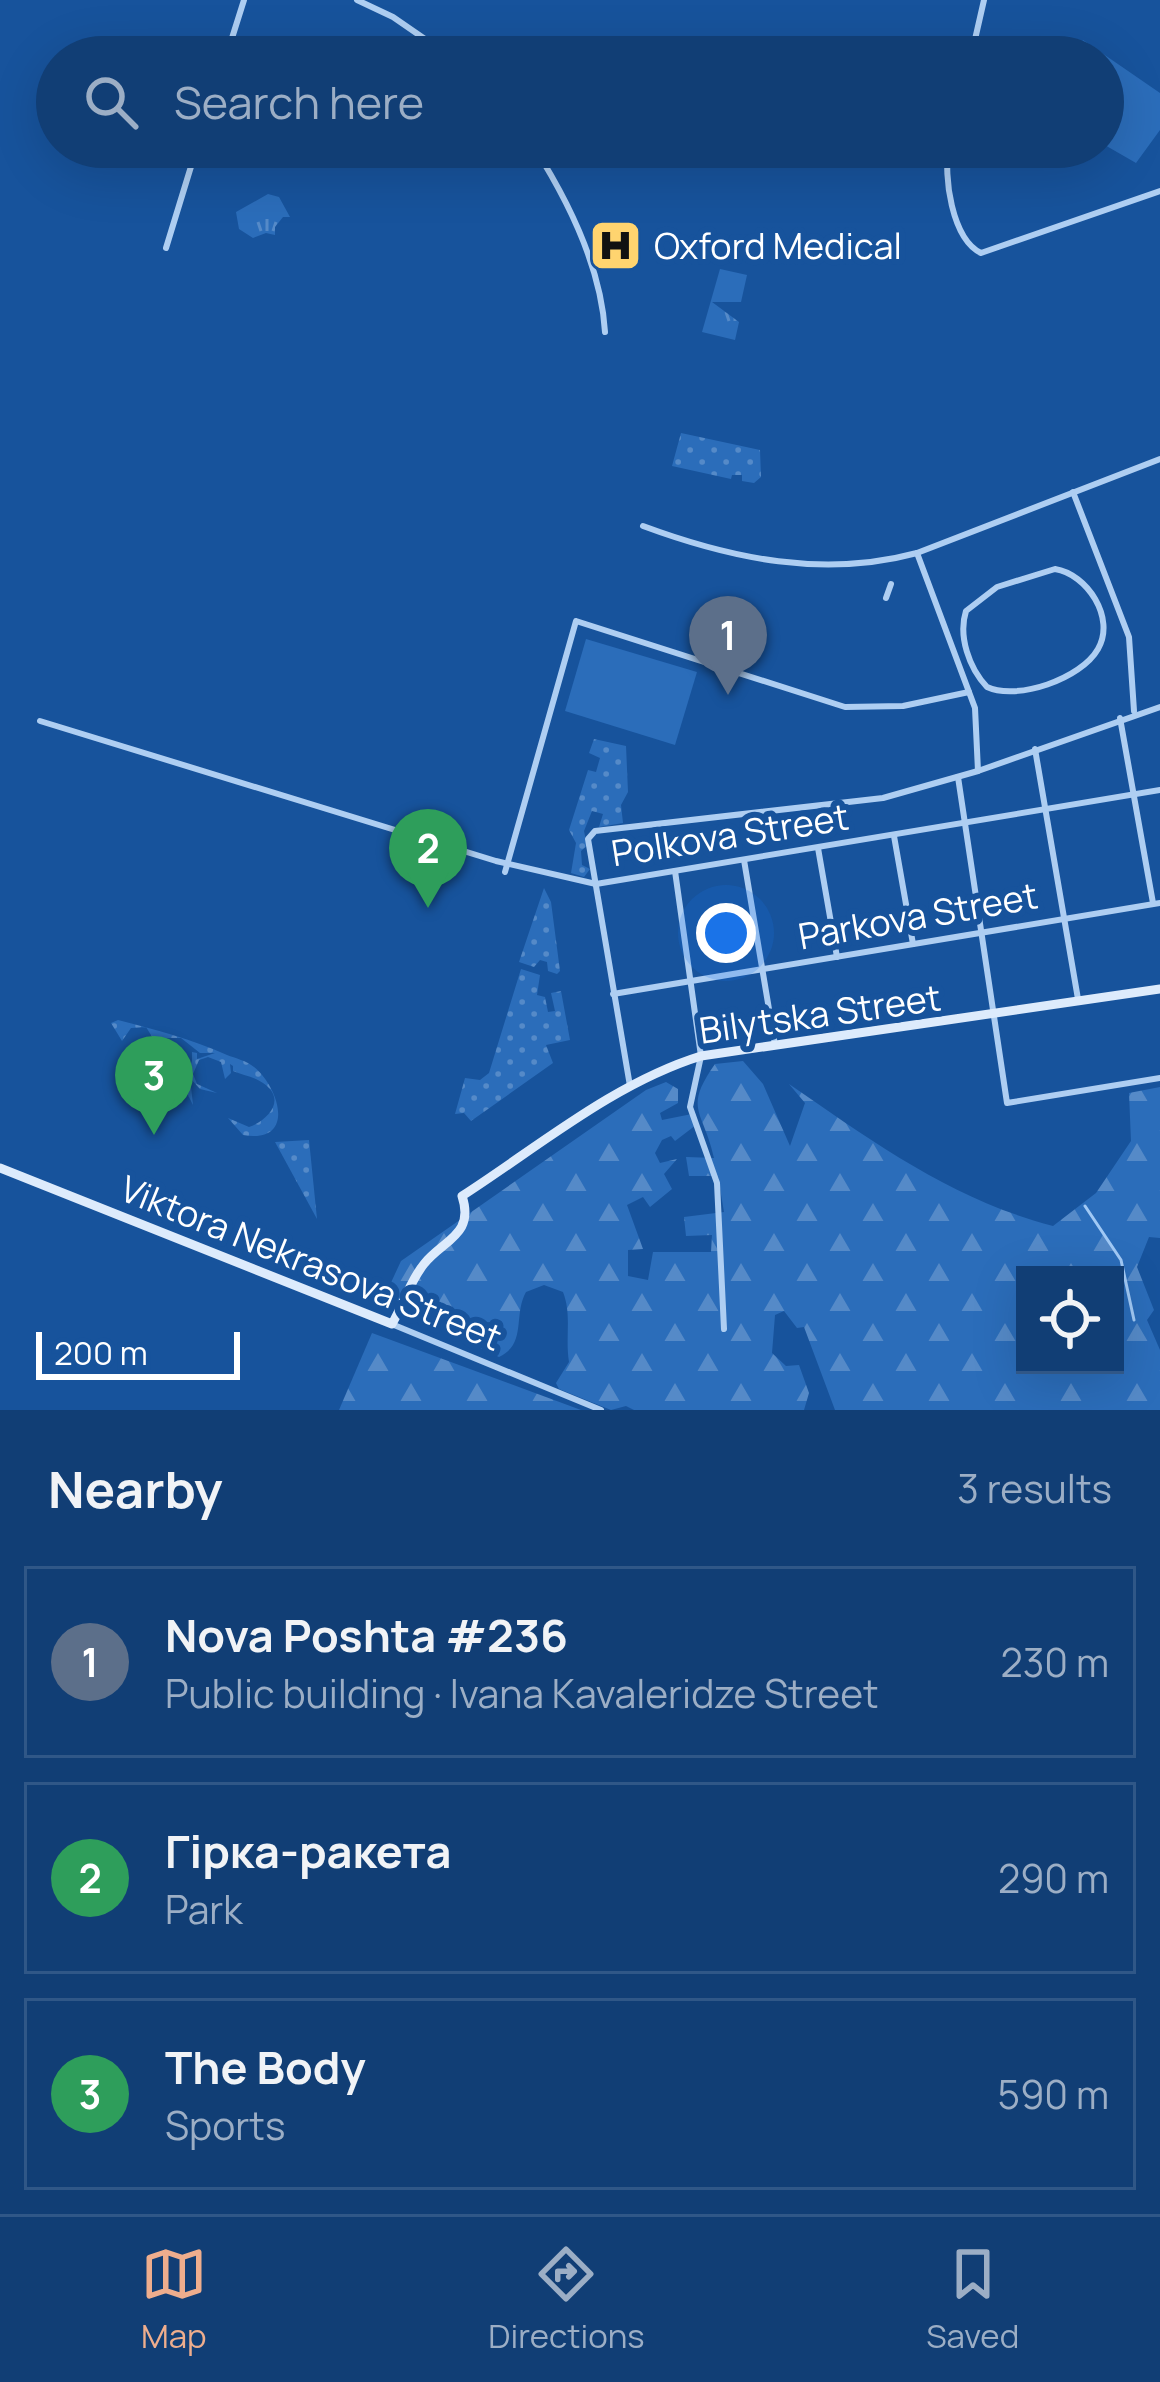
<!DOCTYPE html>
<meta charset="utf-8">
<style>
body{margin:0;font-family:Manrope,sans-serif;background:#1a457a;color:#f1f3f6}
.controls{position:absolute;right:36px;bottom:36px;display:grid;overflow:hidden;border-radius:0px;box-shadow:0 12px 48px #0002}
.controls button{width:108px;height:108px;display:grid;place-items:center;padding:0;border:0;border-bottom:3px solid #305787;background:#113e75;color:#f1f3f6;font:60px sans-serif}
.scale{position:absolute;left:36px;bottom:30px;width:204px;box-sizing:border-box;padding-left:12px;border:6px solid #fff;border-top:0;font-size:33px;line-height:42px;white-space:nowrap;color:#fff;-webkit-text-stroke:9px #17539c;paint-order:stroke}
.you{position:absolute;left:726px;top:933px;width:42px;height:42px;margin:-30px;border:9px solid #fff;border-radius:50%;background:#1a73e8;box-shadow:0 0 0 18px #1a73e833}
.badge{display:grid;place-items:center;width:78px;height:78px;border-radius:50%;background:#eead8d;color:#fff;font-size:39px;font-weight:700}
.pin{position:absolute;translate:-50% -99px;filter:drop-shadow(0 3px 6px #0008)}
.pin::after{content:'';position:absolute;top:63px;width:42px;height:36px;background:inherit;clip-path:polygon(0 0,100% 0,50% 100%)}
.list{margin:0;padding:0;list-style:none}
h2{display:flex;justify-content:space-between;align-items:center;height:156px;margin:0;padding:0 48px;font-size:51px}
h2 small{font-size:39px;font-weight:400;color:#9caec5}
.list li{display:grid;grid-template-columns:78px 1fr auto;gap:36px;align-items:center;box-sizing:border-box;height:192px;margin:0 24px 24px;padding:0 24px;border:3px solid #305787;border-radius:0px}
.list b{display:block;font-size:45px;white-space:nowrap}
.list p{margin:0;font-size:39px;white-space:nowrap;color:#9caec5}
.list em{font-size:39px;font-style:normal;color:#9caec5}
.icon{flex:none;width:66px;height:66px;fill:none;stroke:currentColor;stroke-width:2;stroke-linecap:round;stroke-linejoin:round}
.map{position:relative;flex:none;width:1160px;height:1410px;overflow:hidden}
.search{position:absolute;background:#113e75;box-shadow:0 12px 48px #0002;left:36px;right:36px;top:36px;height:132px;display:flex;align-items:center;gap:30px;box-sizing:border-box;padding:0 42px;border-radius:66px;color:#9caec5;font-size:45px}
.sheet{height:804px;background:#113e75}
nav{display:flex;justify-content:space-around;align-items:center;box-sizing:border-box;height:168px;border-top:3px solid #305787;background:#113e75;font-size:33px;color:#9caec5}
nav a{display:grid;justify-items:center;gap:6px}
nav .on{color:#eead8d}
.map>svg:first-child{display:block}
.grass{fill:url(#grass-dots)}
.forest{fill:url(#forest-firs);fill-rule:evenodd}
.park{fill:url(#park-tufts)}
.garden{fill:#2b6dba}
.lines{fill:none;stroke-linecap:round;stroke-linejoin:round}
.stream{stroke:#a1c9f5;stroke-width:3}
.minor{stroke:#aecef2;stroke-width:6}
.secondary{stroke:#ddebfc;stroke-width:9}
.labels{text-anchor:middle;stroke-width:12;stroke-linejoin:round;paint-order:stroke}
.poi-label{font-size:36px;fill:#fff;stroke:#17539c;text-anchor:start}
.street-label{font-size:36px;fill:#fff;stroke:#17539c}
</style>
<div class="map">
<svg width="1160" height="1410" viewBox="0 0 1160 1410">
<defs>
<pattern id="grass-dots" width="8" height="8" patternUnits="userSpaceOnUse" patternTransform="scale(3)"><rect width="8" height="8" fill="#2b6dba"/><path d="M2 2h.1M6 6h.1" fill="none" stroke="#558ac8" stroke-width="1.8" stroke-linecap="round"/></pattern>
<pattern id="forest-firs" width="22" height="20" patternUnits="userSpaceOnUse" patternTransform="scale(3)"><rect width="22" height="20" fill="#2b6dba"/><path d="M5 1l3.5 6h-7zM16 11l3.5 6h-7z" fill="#558ac8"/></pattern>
<pattern id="park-tufts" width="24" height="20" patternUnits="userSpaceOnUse" patternTransform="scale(3)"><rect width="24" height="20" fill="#2b6dba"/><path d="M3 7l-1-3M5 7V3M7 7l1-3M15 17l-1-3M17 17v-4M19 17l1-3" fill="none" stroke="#558ac8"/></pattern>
</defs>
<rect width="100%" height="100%" fill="#17539c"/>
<!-- grass -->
<g class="grass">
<polygon points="681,433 760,450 761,477 754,483 742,481 742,475 732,475 731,479 672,466"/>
<polygon points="594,739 626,746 628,792 621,805 623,823 599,827 603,814 592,811 584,831 587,846 581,851 582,865 590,869 584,877 571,873 576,843 569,830 588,770 596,772 600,758 589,753"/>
<polygon points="544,888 551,902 560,971 557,974 548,971 547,962 540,960 534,967 519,962"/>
<polygon points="521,969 540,975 537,995 545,997 548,1012 555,1011 551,993 561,991 570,1040 546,1045 553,1063 471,1121 464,1113 455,1114 465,1078 480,1080 489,1073"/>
<path d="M118 1020C157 1030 191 1039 227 1055 235 1058 247 1061 254 1067 279 1087 297 1144 243 1135L228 1118 249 1127C269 1120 287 1099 263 1083 255 1077 242 1075 233 1071V1066L230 1064 231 1073 225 1079 221 1062 208 1057 199 1060 193 1074 197 1084 217 1093 200 1089 190 1078 193 1105 183 1085 192 1061V1052L197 1053V1059L215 1053H200L181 1038H167L159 1049 160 1063 183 1074 181 1082 159 1065H148L145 1058 156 1043 146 1027 131 1028 122 1041 111 1023Z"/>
<polygon points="309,1140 317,1219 275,1142"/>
</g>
<!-- forest -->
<g class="forest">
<path d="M743 1061 763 1084 790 1146 805 1103 789 1084C873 1142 953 1200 1053 1226L1096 1193 1131 1141 1129 1093 1160 1087V1238L1149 1237 1137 1267 1154 1310 1147 1320 1160 1350V1410H835L804 1327 797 1328 784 1311 775 1315 772 1353 786 1366 799 1365 809 1393 804 1410H634L626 1406 611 1410 559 1389 556 1383 569 1362C565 1337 572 1315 563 1292L544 1285 526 1292C513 1315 527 1344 499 1357L443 1330 430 1312 421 1309 411 1315 393 1308 388 1289 401 1261 646 1090 666 1082 678 1089V1103L660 1113 662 1120 692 1114 696 1125 675 1141 671 1136 662 1140 655 1153 660 1163 677 1159 664 1174 672 1189 650 1207 643 1197 627 1205 643 1249 628 1250V1276L648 1280 653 1252H711L712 1235 686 1236 684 1217 724 1212 718 1176H689L686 1157 714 1158C703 1109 683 1110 715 1064ZM1025 1275H1115V1365H1025Z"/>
<polygon points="372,1333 581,1410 339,1410"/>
</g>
<!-- park -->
<g class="park">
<polygon points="268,194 279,197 290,217 283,217 275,227 275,235 266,233 253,238 239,229 236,212"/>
<polygon points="720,269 747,275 741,302 712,302 739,322 735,340 702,332"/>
</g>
<!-- garden -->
<g class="garden">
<polygon points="1083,40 1160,93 1160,130 1136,163 1103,144 1103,57 1045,57 1055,43 1072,55"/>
<polygon points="586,639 697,672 675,745 565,711"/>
</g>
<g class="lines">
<!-- stream -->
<polyline class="stream" points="1085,1206 1121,1260 1134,1320"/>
<!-- minor -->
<g class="minor">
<polyline points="357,0 393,17 451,57"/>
<polyline points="226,57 244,0"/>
<polyline points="971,57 984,0"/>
<path d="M534 147C569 202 601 266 605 332"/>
<path d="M949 147C943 176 952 239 981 253L1160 191"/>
<polyline points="166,248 197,147"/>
<polyline points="1073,492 1129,637 1134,711"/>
<path d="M643 526C732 559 824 578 917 553L1160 459"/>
<polyline points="917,553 975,708 978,771"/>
<path d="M1055 569C1087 574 1116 618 1098 649 1081 679 1017 701 987 687 969 668 958 636 966 611L997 587Z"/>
<polyline points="886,598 891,584"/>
<polyline points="1120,718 1153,903"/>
<polyline points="40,721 496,861 596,884 1160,790"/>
<polyline points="1035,749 1078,999"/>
<polyline points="958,777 1007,1103 1160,1078"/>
<polyline points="894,836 913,944"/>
<polyline points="818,848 837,957"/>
<polyline points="744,860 775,1045"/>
<polyline points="675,871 701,1056 690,1107 717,1183 724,1329"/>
<polyline points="505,872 576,621 845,707 903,706 969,692"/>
<polyline points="613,994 1160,903"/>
<polyline points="630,1086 588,839 595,831 883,798 978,771 1160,707"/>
<polyline points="394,1325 601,1410"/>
</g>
<!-- secondary -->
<path class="secondary" d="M0 1168 392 1324C403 1305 410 1281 424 1264 443 1240 475 1235 462 1196 538 1147 614 1083 701 1056L1160 989"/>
</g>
<!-- icons -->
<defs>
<symbol id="hospital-square" viewBox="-11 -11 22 22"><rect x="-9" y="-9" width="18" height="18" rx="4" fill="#ffd46f" stroke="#17539c"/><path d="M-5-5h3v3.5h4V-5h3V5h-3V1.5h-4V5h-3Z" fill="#111"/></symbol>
</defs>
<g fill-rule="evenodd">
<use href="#hospital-square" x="586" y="216" width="59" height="59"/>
</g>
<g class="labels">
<!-- poi labels -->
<g class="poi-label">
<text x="654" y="259">Oxford Medical</text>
</g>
<!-- street labels -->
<g class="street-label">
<text transform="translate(730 835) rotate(-9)" y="13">Polkova Street</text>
<text transform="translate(918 916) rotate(-10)" y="13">Parkova Street</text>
<text transform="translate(820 1014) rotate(-8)" y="13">Bilytska Street</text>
<text transform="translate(311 1263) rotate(22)" y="13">Viktora Nekrasova Street</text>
</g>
</g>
</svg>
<div class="controls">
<button><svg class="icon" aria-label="locate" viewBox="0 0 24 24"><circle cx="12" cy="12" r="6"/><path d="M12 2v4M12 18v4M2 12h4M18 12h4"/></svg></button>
</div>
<div class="scale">200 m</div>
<div class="you"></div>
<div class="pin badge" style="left:728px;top:695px;background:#5c6f8a">1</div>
<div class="pin badge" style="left:428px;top:908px;background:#2e9e5b">2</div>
<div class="pin badge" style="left:154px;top:1135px;background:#2e9e5b">3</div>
<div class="search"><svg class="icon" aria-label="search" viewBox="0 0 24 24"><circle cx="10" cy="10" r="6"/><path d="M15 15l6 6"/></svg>Search here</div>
</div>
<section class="sheet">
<h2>Nearby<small>3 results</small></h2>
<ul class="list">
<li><span class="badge" style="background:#5c6f8a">1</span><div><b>Nova Poshta #236</b><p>Public building · Ivana Kavaleridze Street</p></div><em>230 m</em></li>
<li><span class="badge" style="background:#2e9e5b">2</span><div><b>Гірка-ракета</b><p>Park</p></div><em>290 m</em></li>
<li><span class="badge" style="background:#2e9e5b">3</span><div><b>The Body</b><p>Sports</p></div><em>590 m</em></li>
</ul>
</section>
<nav>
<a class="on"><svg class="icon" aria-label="map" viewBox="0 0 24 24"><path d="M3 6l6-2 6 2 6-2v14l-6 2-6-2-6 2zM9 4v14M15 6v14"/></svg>Map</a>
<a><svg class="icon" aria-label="directions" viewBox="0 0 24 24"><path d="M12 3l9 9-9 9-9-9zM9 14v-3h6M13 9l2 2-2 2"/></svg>Directions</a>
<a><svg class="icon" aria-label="saved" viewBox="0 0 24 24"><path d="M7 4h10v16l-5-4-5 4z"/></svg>Saved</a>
</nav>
